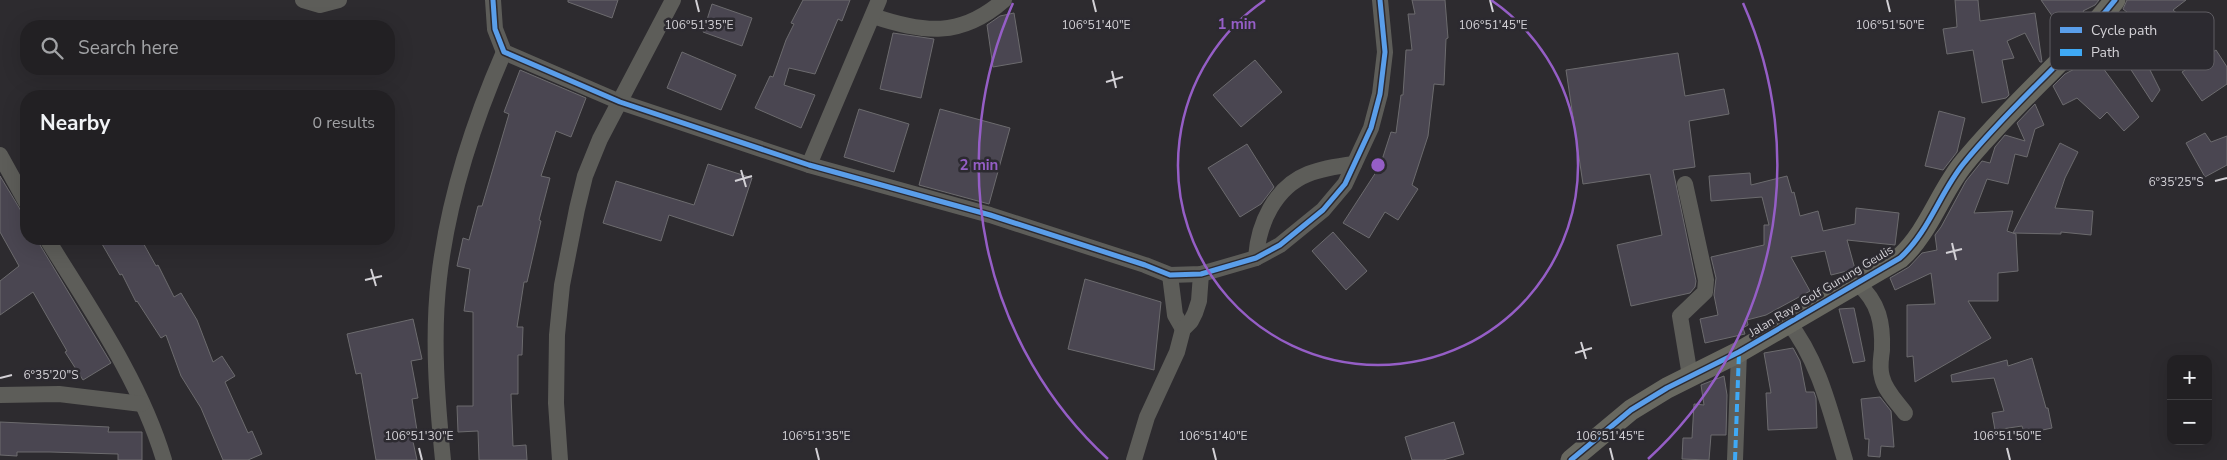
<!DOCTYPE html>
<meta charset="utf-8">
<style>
body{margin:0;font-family:"Nunito Sans",sans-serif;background:#2a282b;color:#f1f3f6}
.controls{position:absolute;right:15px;bottom:15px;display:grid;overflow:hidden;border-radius:10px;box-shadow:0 5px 20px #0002}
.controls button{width:45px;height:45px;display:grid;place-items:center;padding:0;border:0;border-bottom:1px solid #3f3e41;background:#222023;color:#f1f3f6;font:25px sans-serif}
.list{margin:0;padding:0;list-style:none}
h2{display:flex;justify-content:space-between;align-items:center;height:65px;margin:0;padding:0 20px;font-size:21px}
h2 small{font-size:16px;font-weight:400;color:#a2a3a6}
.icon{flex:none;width:28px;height:28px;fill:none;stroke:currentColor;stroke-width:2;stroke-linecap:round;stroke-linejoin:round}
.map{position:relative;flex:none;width:2227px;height:460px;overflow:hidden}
.search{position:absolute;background:#222023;box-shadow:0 5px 20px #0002;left:20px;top:20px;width:375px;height:55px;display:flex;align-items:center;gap:12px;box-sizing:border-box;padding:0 18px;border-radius:20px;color:#a2a3a6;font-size:19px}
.panel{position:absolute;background:#222023;box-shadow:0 5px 20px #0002;left:20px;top:90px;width:375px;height:155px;border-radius:20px}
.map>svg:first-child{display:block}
.building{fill:#4a4651;stroke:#6c6b6e}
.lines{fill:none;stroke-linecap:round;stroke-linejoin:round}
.minor{stroke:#5d5d59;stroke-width:16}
.major{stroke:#686860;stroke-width:21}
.quiet{stroke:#3fa9f5;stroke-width:4;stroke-dasharray:8 4;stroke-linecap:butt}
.cycleway-casing{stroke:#2c2a30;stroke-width:8}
.cycleway{stroke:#5a9eea;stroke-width:5}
.ticks{fill:none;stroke:#d3d1d6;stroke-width:2}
.ring{fill:none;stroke:#955ec6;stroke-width:2.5}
.labels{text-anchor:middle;stroke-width:5;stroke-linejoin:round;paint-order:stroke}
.street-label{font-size:12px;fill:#d3d1d6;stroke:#2c2a30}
.key{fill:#2c2a30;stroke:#5e5c62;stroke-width:1}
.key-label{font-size:14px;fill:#d3d1d6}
.ticks-label{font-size:12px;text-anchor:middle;fill:#d3d1d6;stroke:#2c2a30;stroke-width:5;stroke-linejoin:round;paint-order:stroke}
.centre{fill:#955ec6;stroke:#2c2a30;stroke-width:2.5}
.ring-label{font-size:15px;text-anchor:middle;font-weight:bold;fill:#955ec6;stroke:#2c2a30;stroke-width:5;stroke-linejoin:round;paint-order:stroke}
</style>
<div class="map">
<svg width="2227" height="460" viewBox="0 0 2227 460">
<rect width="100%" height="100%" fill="#2d2b2f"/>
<!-- building -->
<g class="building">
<polygon points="568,0 618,0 612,18 568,2"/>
<polygon points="803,0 850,0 842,21 838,19 815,74 789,68 784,85 815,95 801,128 755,108 770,76 773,77 786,40 794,24 791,23"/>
<polygon points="1412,0 1445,0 1448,38 1446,39 1444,85 1434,84 1428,136 1412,185 1418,189 1398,220 1385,212 1369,238 1343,223 1380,166 1391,132 1396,133 1401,95 1403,95 1406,50 1412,50 1408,14 1415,14"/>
<polygon points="1955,0 1978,0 1980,21 2035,13 2042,62 2040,62 2025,33 2007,41 2014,58 2002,60 2009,95 2006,98 1982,103 1973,50 1947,54 1943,29 1957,27"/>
<polygon points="2041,0 2099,0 2095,5 2083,11 2086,15 2064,33"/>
<polygon points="2127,0 2186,0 2173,10 2180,16 2162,39 2123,9"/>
<polygon points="712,4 752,18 742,46 703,32"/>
<polygon points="1014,13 1022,62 993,67 987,25 1000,16"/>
<polygon points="2127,24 2160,90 2152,102 2109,36"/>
<polygon points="893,33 934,39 921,98 880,89"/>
<polygon points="2089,49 2139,117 2124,131 2107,112 2100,119 2077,98 2063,105 2053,86 2065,74 2082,65 2079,60"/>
<polygon points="2216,50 2227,67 2227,84 2202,101 2182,72"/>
<polygon points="682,52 736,75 721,110 667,88"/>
<polygon points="1678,53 1685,96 1724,89 1729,114 1689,121 1695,167 1673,170 1696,281 1695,287 1690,293 1631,306 1617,245 1662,235 1650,174 1583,184 1566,70"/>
<polygon points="1255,60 1282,92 1241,127 1213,95"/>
<polygon points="520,70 586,98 571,137 556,131 541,176 550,178 539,220 541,221 527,282 524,282 517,327 523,327 522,355 518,355 518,394 511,394 513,446 526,445 527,460 479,460 478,431 458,432 457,406 473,406 473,312 464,311 470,269 457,266 463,238 469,240 478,206 482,206 509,114 504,112"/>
<polygon points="2035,104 2044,125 2035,129 2027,157 2015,154 2008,184 1987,179 1974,213 2013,211 2007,231 2016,234 2018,271 1998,273 1998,301 1968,301 1991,338 1915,382 1913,356 1907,357 1907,305 1935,304 1931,273 1895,290 1890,278 1909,267 1922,253 1937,250 1935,235 1941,227 1966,181 1982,161 1990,163 1995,147 2005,135 2025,141 2017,123"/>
<polygon points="859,109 909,124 894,172 844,157"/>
<polygon points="940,109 1010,128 989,204 919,185"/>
<polygon points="1939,111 1965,118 1957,152 1943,170 1925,166"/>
<polygon points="2205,133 2211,142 2227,136 2227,165 2205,177 2186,143"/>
<polygon points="2060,143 2078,152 2065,178 2055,208 2093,211 2091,235 2061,232 2061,234 2013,233"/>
<polygon points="1247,144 1274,187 1261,204 1240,217 1208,168"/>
<polygon points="708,164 752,178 733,236 669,215 661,241 603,223 616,181 694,205"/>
<polygon points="1750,173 1751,185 1787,176 1792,193 1794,192 1800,216 1818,211 1823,231 1855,224 1856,208 1899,213 1895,245 1847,240 1855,269 1831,275 1825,251 1791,257 1810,291 1766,315 1747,320 1748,325 1743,328 1745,334 1705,343 1700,319 1718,315 1714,295 1716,278 1711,257 1764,245 1764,225 1769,225 1762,197 1711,201 1709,176"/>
<polygon points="0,176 26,219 26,239 37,240 111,363 83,380 65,352 67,351 33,292 0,315 0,281 19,266 0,232"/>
<polygon points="1333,232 1367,271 1346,290 1312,251"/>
<polygon points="111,239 141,239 156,266 158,265 174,297 181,293 197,320 213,362 222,356 235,376 225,382 248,433 252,431 262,454 248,460 223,460 201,408 181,376 166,335 161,338 137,301 136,302 122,274 120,275 102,244"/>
<polygon points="1085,279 1161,302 1154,370 1068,349"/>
<polygon points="1854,308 1865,361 1853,363 1839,309"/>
<polygon points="413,319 422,359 411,361 418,398 412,399 418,437 412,437 417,460 376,460 361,373 356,374 347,334"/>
<polygon points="1793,348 1800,361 1806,392 1814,392 1816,398 1817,428 1768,430 1766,393 1771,393 1764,353"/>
<polygon points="2032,358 2046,408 2048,408 2052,428 2024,434 2022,426 1995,430 1992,413 2004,411 1994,378 1952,382 1951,375 2007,360 2008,366"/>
<polygon points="1724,376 1727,395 1726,435 1711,435 1709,460 1682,459 1683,438 1692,438 1694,404 1704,405 1701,385"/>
<polygon points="1880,397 1891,411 1894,447 1881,446 1880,457 1868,456 1869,439 1865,439 1861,399"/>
<polygon points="0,422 109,427 108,432 142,432 142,460 118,460 118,454 50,452 17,452 17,456 0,455"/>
<polygon points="1454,422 1464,454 1443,460 1412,460 1405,437"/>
</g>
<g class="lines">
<!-- minor -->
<g class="minor">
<polyline points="303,0 320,5 339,0"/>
<polyline points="493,0 495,29 504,52 620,102 809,165 990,215 1145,265 1170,275 1201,274 1256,258 1280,245 1323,210 1345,184 1371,128 1380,94 1385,52 1380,0"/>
<path d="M873 16C923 33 961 38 1004 0"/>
<polyline points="0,155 26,202"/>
<polyline points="809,165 879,0"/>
<polyline points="1685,184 1706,280 1705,292 1680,316 1690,376"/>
<path d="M47 239C90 309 140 380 164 460"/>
<path d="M1256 258C1258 224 1275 187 1308 174 1323 168 1338 166 1354 164"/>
<polyline points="1170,275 1175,315 1183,329"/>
<path d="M1858 284C1879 302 1883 324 1882 350 1881 359 1879 368 1882 377 1885 391 1897 402 1905 413"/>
<path d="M1788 322C1819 360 1831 414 1845 460"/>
<polyline points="0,395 59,394 142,404"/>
<path d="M443 460C437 400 432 337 439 278 448 200 473 123 504 52"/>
<polyline points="560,460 556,403 557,335 562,285 577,209 585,176 600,139 673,0"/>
<polyline points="1134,460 1147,417 1177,352 1183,329 1191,321 1195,313 1199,301 1201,274"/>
<polyline points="1735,460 1739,352"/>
</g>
<!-- major -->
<path class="major" d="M1571 460 1631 410 1667 388 1739 352 1900 258C1929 232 1940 192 1964 163 2011 105 2069 58 2115 0"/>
<!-- quiet -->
<polyline class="quiet" points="1735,460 1739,352"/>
<defs>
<g id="cycleway">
<polyline points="493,0 495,29 504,52 620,102 809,165 990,215 1145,265 1170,275 1201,274 1256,258 1280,245 1323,210 1345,184 1371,128 1380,94 1385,52 1380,0"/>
<path d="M1571 460 1631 410 1667 388 1739 352 1900 258C1929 232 1940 192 1964 163 2011 105 2069 58 2115 0"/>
</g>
</defs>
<!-- cycleway casing -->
<use href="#cycleway" class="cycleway-casing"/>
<!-- cycleway -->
<use href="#cycleway" class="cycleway"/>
</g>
<!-- ticks -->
<path class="ticks" d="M696 0 699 12M1093 0 1096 12M1490 0 1493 12M1887 0 1890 12M1112 71 1116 88M1106 82 1123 77M741 170 746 187M735 181 752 176M2215 181 2227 178M1952 243 1956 260M1946 253 1962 249M371 269 376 286M365 280 382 276M1581 342 1586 359M1575 353 1592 348M0 378 12 375M419 448 422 460M816 448 819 460M1213 448 1216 460M1610 448 1613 460M2007 448 2010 460"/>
<!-- distance rings -->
<g class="ring">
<path d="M1491 0A200 200 0 1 1 1265 0"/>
<path d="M1108 459A399 399 0 0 1 1013 3M1743 3A399 399 0 0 1 1648 459"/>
</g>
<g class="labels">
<!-- street labels -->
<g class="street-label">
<text transform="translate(1821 291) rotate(-31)" y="4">Jalan Raya Golf Gunung Geulis</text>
</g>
</g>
<!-- legend -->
<rect x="2050" y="12" width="164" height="58" rx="8" class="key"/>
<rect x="2060" y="27" width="22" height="6" fill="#5a9eea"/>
<rect x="2060" y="49" width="22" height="7" fill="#3fa9f5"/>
<g class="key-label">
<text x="2091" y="35">Cycle path</text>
<text x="2091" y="57">Path</text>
</g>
<g class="ticks-label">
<text x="1493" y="29">106°51'45"E</text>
<text x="699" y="29">106°51'35"E</text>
<text x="1096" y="29">106°51'40"E</text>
<text x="1890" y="29">106°51'50"E</text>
<text x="2176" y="186">6°35'25"S</text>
<text x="51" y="379">6°35'20"S</text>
<text x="419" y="440">106°51'30"E</text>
<text x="816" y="440">106°51'35"E</text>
<text x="1213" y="440">106°51'40"E</text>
<text x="1610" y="440">106°51'45"E</text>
<text x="2007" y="440">106°51'50"E</text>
</g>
<circle cx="1378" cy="165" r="8" class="centre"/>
<g class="ring-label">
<text x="1237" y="29">1 min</text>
<text x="979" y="170">2 min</text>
</g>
</svg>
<div class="controls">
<button>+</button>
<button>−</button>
</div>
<div class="search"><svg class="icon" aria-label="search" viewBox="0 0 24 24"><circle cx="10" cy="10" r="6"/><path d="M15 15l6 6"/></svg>Search here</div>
<section class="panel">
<h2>Nearby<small>0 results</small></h2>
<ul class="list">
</ul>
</section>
</div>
